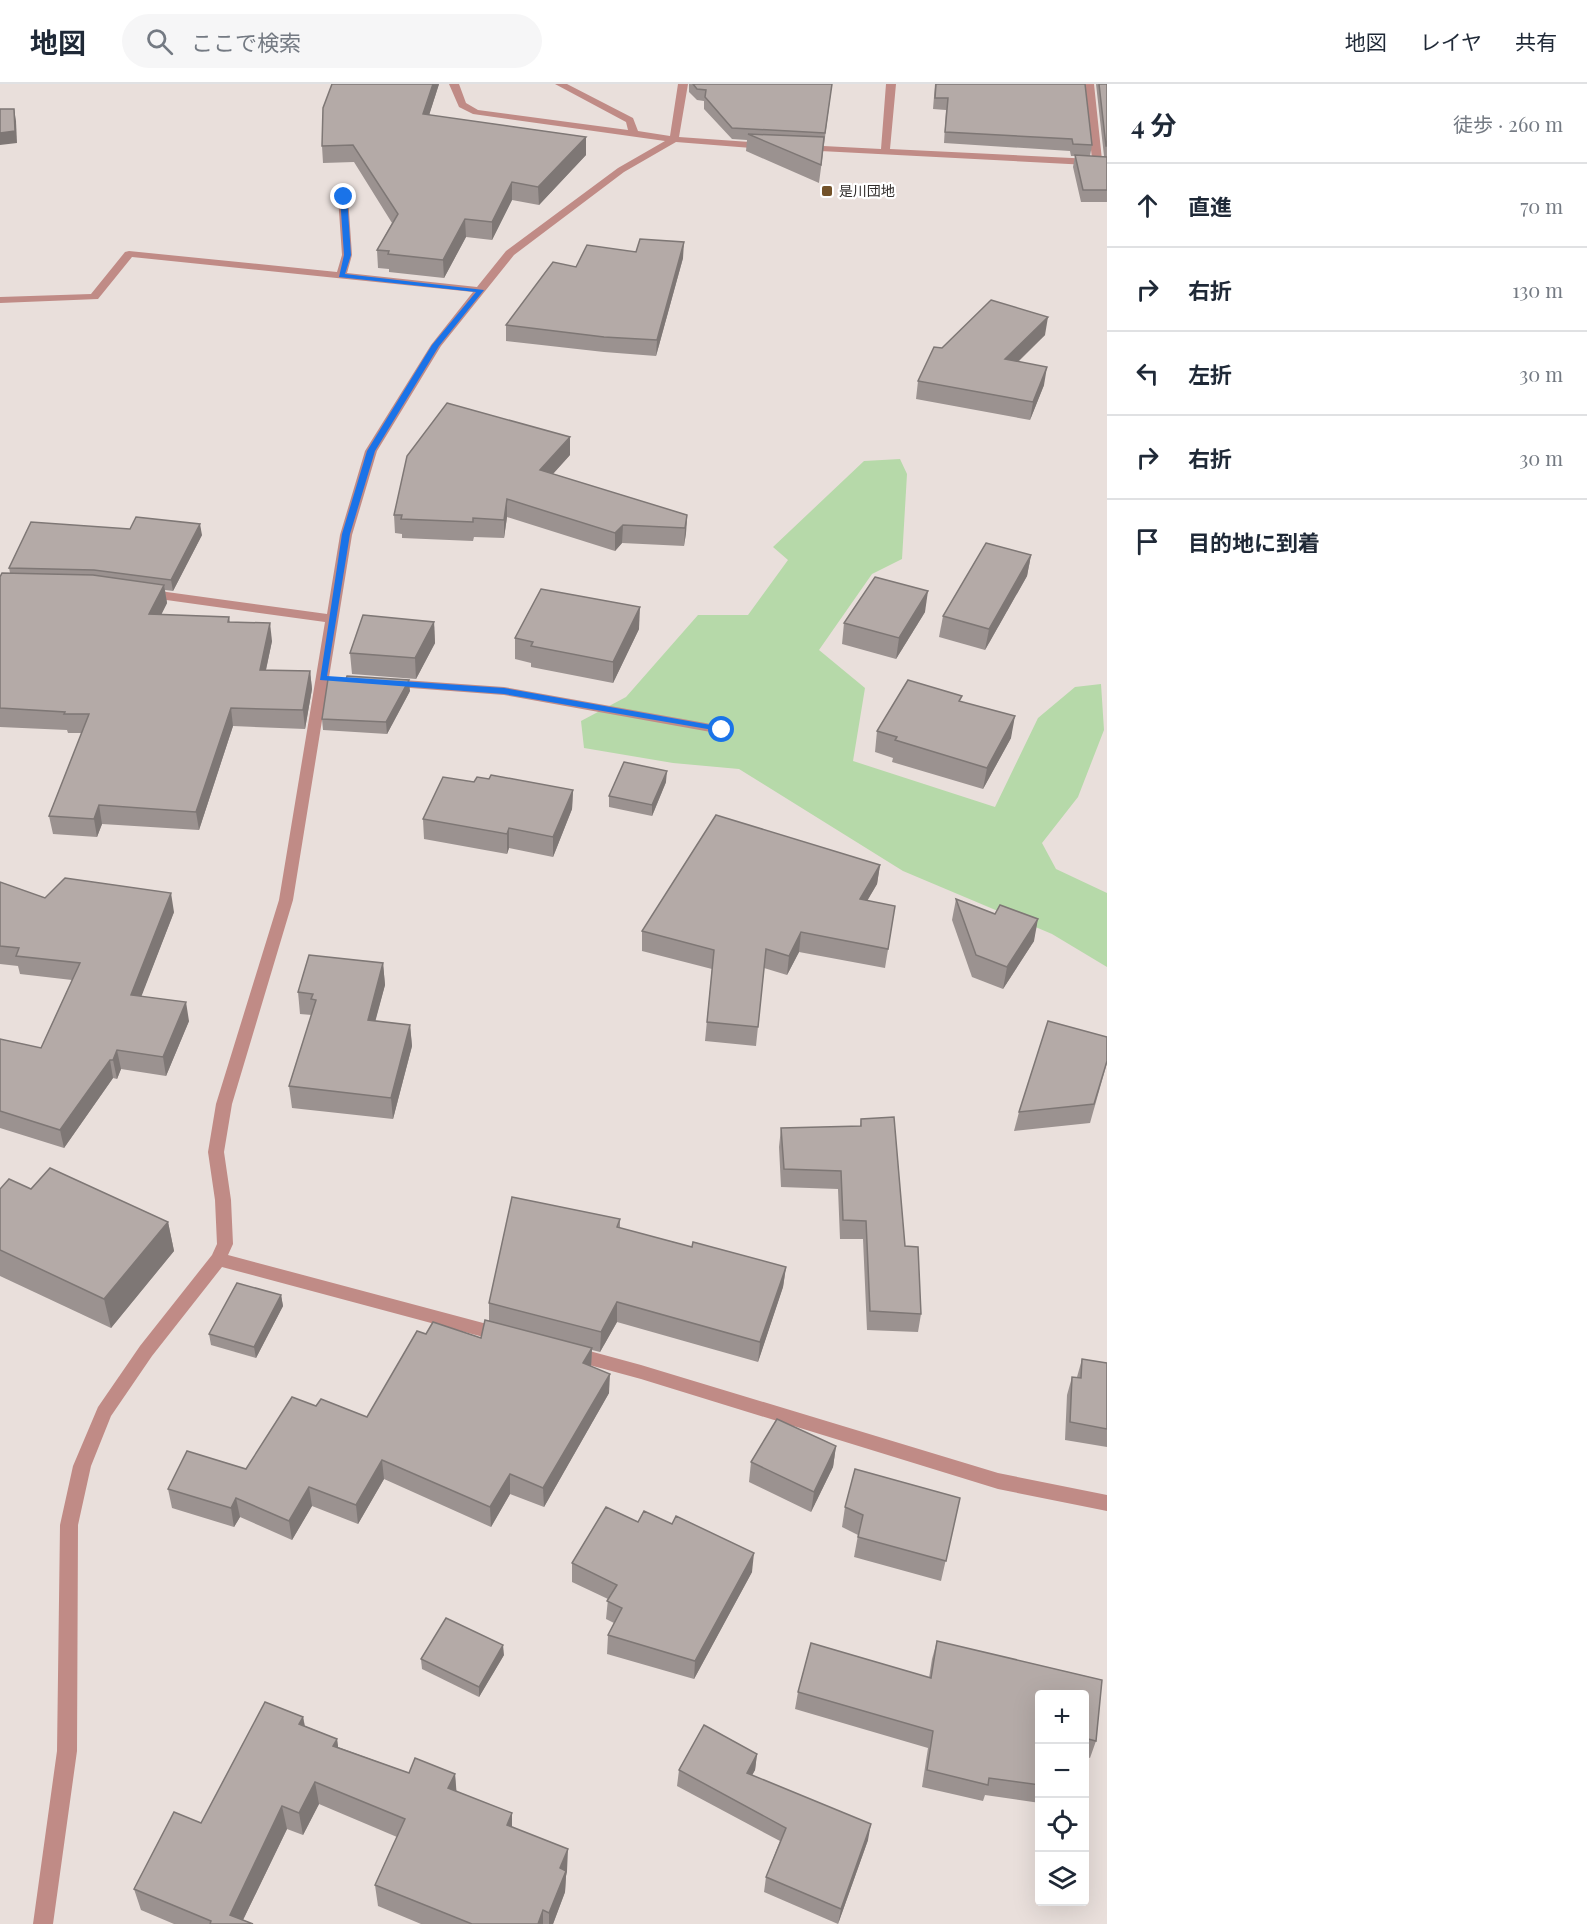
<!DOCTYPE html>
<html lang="ja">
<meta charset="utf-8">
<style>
body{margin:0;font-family:"Playfair Display","Noto Sans JP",serif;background:#f6f6f7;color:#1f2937}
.controls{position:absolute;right:18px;bottom:18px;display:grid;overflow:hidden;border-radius:6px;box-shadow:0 6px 24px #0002}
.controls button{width:54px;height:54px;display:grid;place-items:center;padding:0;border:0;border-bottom:2px solid #e0e1e3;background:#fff;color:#1f2937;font:30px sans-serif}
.stop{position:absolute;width:18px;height:18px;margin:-14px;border:4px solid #1a73e8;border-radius:50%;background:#fff}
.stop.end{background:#1a73e8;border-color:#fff;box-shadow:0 2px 6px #0008}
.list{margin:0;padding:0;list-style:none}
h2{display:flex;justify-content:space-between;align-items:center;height:78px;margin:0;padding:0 24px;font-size:26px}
h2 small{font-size:20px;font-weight:400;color:#747a83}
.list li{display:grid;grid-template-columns:39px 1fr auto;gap:18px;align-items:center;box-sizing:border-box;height:84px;padding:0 24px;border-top:2px solid #e0e1e3}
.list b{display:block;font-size:22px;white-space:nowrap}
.list em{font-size:20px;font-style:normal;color:#747a83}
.icon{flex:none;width:33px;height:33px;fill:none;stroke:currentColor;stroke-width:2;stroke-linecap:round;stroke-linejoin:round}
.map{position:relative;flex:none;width:1107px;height:1840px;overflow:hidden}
header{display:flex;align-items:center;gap:36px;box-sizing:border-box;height:84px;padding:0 30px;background:#fff;border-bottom:2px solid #e0e1e3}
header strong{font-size:28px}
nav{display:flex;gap:33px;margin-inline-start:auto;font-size:21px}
.search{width:420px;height:54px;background:#f6f6f7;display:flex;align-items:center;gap:15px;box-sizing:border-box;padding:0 21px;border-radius:33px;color:#747a83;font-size:22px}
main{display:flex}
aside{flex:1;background:#fff}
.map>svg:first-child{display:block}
.green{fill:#b6d9a9}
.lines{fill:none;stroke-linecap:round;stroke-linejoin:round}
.minor{fill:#c08b86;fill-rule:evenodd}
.wall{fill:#9b9290}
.shaded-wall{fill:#7e7775}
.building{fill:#b4aaa7;stroke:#7e7775;stroke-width:1.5}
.route{fill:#1a73e8}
.poi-dot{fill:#735229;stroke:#fff;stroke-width:2}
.labels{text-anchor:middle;stroke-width:4.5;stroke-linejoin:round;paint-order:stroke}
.far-poi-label{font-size:14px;fill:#312d2b;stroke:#fff;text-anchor:start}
</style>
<header>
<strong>地図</strong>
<div class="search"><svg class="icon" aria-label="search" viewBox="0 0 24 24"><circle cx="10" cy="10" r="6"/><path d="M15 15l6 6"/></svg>ここで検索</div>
<nav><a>地図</a><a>レイヤ</a><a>共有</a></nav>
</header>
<main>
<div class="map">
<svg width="1107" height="1840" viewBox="0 0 1107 1840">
<rect width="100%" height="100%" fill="#e9dfdb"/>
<!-- green -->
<polygon class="green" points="900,375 907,390 902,475 872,490 819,566 865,604 853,677 995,723 1038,634 1075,603 1101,600 1104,646 1078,713 1042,759 1056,785 1107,809 1107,883 1052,850 903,787 739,685 673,679 584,664 581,637 626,613 698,531 748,531 788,476 773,463 864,377"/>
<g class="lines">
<!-- minor -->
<g class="minor">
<polygon points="449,0 459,0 466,19 478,26 628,46 626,38 555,0 567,0 633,34 638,47 670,52 678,0 688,0 679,53 765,59 770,62 765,65 676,58 624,88 514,171 441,262 377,367 352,451 293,816 232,1020 224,1068 231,1116 233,1160 228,1171 502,1244 508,1246 511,1251 508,1256 502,1258 222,1183 152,1272 111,1332 91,1382 78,1441 77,1667 53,1840 33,1840 57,1667 60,1441 73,1382 98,1323 140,1262 212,1171 217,1160 215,1116 208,1068 216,1020 279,816 325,538 145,513 139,509 145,505 327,530 340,451 365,367 431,261 473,208 132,173 98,215 0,219 0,213 91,210 125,168 129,167 337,188 342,171 338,113 343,110 348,113 352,171 347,189 477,203 506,167 618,84 665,57 473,30 459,23"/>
<polygon points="886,0 896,0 890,65 1092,75 1084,0 1094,0 1102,76 1107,76 1107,82 801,66 801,62 804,61 881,65"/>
<polygon points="389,595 504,603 722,642 729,646 722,650 504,611 384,602 383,599 384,596"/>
<polygon points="571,1262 641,1281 998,1389 1107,1411 1107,1427 998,1405 641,1295 571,1276 565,1274 562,1269 565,1264"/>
</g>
</g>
<!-- wall -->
<g class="wall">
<polygon points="332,0 439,0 429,31 586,53 586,71 539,121 512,116 492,156 466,153 444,194 389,188 389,185 378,184 377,166 392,139 354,78 323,79 322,62"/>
<polygon points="689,0 832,0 819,99 746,67 747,56 732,55 704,25 704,17 697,16 689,8"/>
<polygon points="935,0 1085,0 1092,61 1090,72 1104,72 1096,0 1107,0 1107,118 1081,118 1073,83 1075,72 1071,72 1070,67 944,59 946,26 933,25"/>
<polygon points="683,174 656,272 604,268 506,257 506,241 576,183"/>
<polygon points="1045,251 1018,278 1044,301 1030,336 916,315 918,297 942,264"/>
<polygon points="570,371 553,390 687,431 686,449 684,462 622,459 615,467 507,433 504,454 474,453 473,457 402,454 402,450 395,449 394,431"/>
<polygon points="202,451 173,507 165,506 167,519 161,531 229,533 230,538 272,557 266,586 310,587 312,605 305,645 233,642 199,746 102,740 97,753 53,750 49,732 82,649 68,649 67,646 0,643 0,493 10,489 9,484"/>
<polygon points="1031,471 1027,492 985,566 939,553 943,532"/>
<polygon points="925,528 896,575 842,560 844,539"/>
<polygon points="434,538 435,559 416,595 352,590 350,569"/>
<polygon points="639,545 613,599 531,583 531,579 515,575 515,554"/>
<polygon points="410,607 387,650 323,646 322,635"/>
<polygon points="961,617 1011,654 983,705 892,678 893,674 875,668 877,647"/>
<polygon points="489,695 573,706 572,725 553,773 509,764 507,770 424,755 423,735 474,698"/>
<polygon points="666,698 652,732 609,723 609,712"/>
<polygon points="880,781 877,800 867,817 892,841 885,884 799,868 787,891 764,884 756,962 705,957 712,885 642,867 642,847"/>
<polygon points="0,798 45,814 174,828 141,912 189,937 166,992 121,985 117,995 113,994 64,1064 0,1044 0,955 41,964 72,896 20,890 18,882 0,880"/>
<polygon points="956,815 1034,857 1003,905 972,893 952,836"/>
<polygon points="383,879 385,901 375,937 410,941 412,962 393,1035 292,1024 289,1002 312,931 300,930 298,908"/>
<polygon points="1107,953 1107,979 1090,1039 1014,1047 1019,1028"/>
<polygon points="861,1035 905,1162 921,1230 918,1248 867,1246 863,1155 840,1155 838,1105 781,1103 779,1063 781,1044 860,1042"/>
<polygon points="0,1105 31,1105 168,1138 174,1167 111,1244 0,1192"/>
<polygon points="620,1135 620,1144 692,1163 786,1183 783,1203 758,1278 617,1238 600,1268 592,1266 591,1282 609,1309 544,1423 510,1410 491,1443 384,1395 358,1440 312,1422 292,1456 240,1433 234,1443 172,1424 168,1405 246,1385 316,1322 367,1333 426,1250 481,1254 489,1237 489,1219"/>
<polygon points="281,1211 283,1222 256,1274 211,1261 209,1250"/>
<polygon points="1082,1275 1107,1279 1107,1363 1065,1356 1067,1311 1072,1293 1077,1293"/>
<polygon points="836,1362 833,1383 811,1428 749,1398 751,1378"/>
<polygon points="960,1414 941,1497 854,1473 858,1451 842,1443 845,1423"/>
<polygon points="638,1438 752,1488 694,1595 607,1570 608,1551 614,1539 606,1535 608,1515 572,1498 572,1479"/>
<polygon points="937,1557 1102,1596 1096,1657 1090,1674 1084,1672 1084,1611 1040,1611 1040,1719 985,1711 983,1717 922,1703 928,1664 795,1625 798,1608 811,1559 929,1594 932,1575"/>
<polygon points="504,1571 479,1613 422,1585 421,1575"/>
<polygon points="303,1633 305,1642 337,1655 338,1663 409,1689 455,1690 456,1708 512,1729 512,1743 567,1787 566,1792 565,1808 553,1840 421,1840 378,1822 375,1801 397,1753 319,1720 303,1751 287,1745 243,1836 253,1840 174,1840 141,1826 134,1805 201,1739"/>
<polygon points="757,1670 755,1686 752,1691 868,1756 838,1840 764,1808 766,1793 780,1757 677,1702 679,1686"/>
</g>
<!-- shaded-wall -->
<g class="shaded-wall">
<polygon points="433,0 439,0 424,47 423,30"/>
<polygon points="14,25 16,37 17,59 0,61 0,49"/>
<polygon points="586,53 586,71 539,121 538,103"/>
<polygon points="512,98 512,116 492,156 492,138"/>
<polygon points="465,135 466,153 444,194 443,176"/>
<polygon points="684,158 683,174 656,272 657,256"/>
<polygon points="1048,233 1045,251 1002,293 1005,275"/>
<polygon points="1047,283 1044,301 1030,336 1033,318"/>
<polygon points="570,353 570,371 540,404 540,386"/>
<polygon points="507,415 507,433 504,454 504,436"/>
<polygon points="687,431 686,449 684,462 685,444"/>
<polygon points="200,440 202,451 173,507 171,496"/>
<polygon points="623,441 622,459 615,467 615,449"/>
<polygon points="1031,471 1027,492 985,566 989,545"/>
<polygon points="164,501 167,519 152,549 149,530"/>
<polygon points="928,507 925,528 896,575 899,554"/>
<polygon points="640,523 639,545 613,599 613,578"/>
<polygon points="434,538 435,559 416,595 415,574"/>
<polygon points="270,539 272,557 262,604 260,586"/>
<polygon points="310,587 312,605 305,645 303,626"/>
<polygon points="409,596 410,607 387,650 386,638"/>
<polygon points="231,624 233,642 199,746 196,728"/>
<polygon points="1015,632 1011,654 983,705 987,684"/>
<polygon points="667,687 666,698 652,732 652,721"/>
<polygon points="573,706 572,725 553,773 553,753"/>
<polygon points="99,721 102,740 97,753 94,735"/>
<polygon points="509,744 509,764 507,770 507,750"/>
<polygon points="880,781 877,800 857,834 860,815"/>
<polygon points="171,809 174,828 135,929 131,911"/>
<polygon points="1038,835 1034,857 1003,905 1007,883"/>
<polygon points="801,848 799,868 787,891 789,872"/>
<polygon points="383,879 385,901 370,957 368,936"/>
<polygon points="186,918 189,937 166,992 163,973"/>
<polygon points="410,941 412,962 393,1035 391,1014"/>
<polygon points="117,966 121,985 117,995 113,976"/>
<polygon points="110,976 113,994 64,1064 60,1046"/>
<polygon points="168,1138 174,1167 111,1244 104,1215"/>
<polygon points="786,1183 783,1203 758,1278 760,1258"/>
<polygon points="281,1211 283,1222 256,1274 254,1263"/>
<polygon points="617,1218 617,1238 600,1268 601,1248"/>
<polygon points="592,1264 591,1284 583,1279"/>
<polygon points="610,1290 609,1309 544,1423 543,1404"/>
<polygon points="836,1362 833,1383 811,1428 814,1408"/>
<polygon points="382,1376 384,1395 358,1440 356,1421"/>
<polygon points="510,1390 510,1410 491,1443 490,1423"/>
<polygon points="309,1403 312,1422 292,1456 289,1437"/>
<polygon points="236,1414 240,1433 234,1443 231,1424"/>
<polygon points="754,1469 752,1488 694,1595 695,1577"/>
<polygon points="503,1561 504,1571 479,1613 479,1603"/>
<polygon points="303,1633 307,1656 299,1640"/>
<polygon points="337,1655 340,1678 333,1662"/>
<polygon points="757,1670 755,1686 745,1704 747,1689"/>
<polygon points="455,1690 457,1713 448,1704"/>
<polygon points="315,1698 319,1720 303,1751 299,1729"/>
<polygon points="282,1722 287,1745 241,1840 230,1831"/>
<polygon points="512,1729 512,1751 507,1741"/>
<polygon points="871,1740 868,1756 838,1840 841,1825"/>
<polygon points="568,1765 567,1787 566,1792 565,1808 553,1840 549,1840 549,1829 560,1784"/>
<polygon points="543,1826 543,1840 538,1840"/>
</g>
<!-- building -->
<g class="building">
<polygon points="332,0 433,0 423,30 586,53 538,103 512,98 492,138 465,135 443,176 388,170 389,167 377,166 398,130 353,61 322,62 323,24"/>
<polygon points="693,0 832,0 825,49 732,44 705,13 706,6 697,5"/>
<polygon points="936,0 1085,0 1092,61 1073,60 1072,55 945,48 948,14 935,14"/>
<polygon points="1099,0 1107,0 1107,62 1106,62"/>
<polygon points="0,25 14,25 15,47 0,49"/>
<polygon points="748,50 824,53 821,81"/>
<polygon points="1075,71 1107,73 1107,106 1083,106"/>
<polygon points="640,155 684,158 657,256 604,253 506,241 553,178 576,183 587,161 636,168"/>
<polygon points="991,216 1048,233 1005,275 1047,283 1033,318 918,297 934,263 942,264"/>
<polygon points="447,319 570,353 540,386 687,431 685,444 623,441 615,449 507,415 504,436 473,434 473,438 401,435 402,431 394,431 407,372"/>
<polygon points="136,433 200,440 171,496 94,486 9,484 31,438 130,445"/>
<polygon points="986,459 1031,471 989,545 943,532"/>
<polygon points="2,489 93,491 164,501 149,530 229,533 228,538 270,539 260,586 310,587 303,626 231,624 196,728 99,721 94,735 49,732 89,630 64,630 65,628 0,624 0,493"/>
<polygon points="875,493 928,507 899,554 844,539"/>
<polygon points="541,505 640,523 613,578 531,562 533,558 515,554"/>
<polygon points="363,531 434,538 415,574 350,569"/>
<polygon points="347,592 409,596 386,638 322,635 328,595 346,595"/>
<polygon points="908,596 962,612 959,617 1015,632 987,684 895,656 897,653 877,647"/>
<polygon points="624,678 667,687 652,721 609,712"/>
<polygon points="491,691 573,706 553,753 509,744 507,750 423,735 443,693 474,698 477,693 489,695"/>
<polygon points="716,731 880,781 860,815 895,822 888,865 801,848 789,872 766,865 758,943 707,938 714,866 642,847"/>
<polygon points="65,794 171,809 131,911 186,918 163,973 117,966 113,976 110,976 60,1046 0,1027 0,955 41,964 80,879 16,872 19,864 0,862 0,798 45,814"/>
<polygon points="956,815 995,830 1000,821 1038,835 1007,883 976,871"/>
<polygon points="309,871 383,879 368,936 410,941 391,1014 289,1002 316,916 311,915 313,910 298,908"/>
<polygon points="1048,937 1107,953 1107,977 1094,1020 1019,1028"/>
<polygon points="894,1033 905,1162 918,1163 921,1230 870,1227 866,1137 843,1136 841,1087 784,1085 781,1044 861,1042 861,1035"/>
<polygon points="50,1084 168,1138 104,1215 0,1166 0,1105 9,1095 31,1105"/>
<polygon points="512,1113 620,1135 617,1143 692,1163 693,1158 786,1183 760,1258 617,1218 601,1248 489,1219"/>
<polygon points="237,1199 281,1211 254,1263 209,1250"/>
<polygon points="485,1236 592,1264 583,1279 610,1290 543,1404 510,1390 490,1423 382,1376 356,1421 309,1403 289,1437 236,1414 231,1424 168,1405 187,1367 246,1385 292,1313 316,1322 321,1315 367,1333 417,1247 426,1250 433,1238 481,1254"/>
<polygon points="1082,1275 1107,1279 1107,1345 1070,1338 1072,1293 1081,1294"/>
<polygon points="777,1335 836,1362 814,1408 751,1378"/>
<polygon points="855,1385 960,1414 946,1477 858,1453 863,1431 845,1423"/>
<polygon points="606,1423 638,1438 644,1427 672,1440 676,1432 754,1469 695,1577 608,1551 622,1524 607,1517 617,1501 572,1479"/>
<polygon points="446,1534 503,1561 479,1603 421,1575"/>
<polygon points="937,1557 1102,1596 1096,1657 1084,1654 1084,1611 1040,1611 1040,1701 989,1694 988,1701 927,1686 933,1647 798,1608 811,1559 931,1594"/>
<polygon points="265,1618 303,1633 299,1640 337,1655 333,1662 409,1689 415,1674 455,1690 448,1704 512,1729 507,1741 568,1765 560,1784 566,1787 549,1829 543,1826 538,1840 472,1840 375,1801 405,1735 315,1698 299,1729 282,1722 230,1831 253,1840 210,1840 211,1837 134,1805 174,1728 201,1739"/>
<polygon points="704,1641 757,1670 747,1689 871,1740 841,1825 766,1793 786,1744 679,1686"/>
</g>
<!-- route -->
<polygon class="route" points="344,111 347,113 351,171 345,190 484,206 439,262 375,367 350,450 327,592 504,604 722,643 725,644 725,648 504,610 320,596 342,450 367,367 432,261 476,208 339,193 344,171 340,113"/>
<!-- markers -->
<rect class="poi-dot" x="821" y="101" width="12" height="12" rx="3"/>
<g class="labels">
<!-- far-poi labels -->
<g class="far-poi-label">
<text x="839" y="112">是川団地</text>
</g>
</g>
</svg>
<div class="controls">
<button>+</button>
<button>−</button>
<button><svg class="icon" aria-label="locate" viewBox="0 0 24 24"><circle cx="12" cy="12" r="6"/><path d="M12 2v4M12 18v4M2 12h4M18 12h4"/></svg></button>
<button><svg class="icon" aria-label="layers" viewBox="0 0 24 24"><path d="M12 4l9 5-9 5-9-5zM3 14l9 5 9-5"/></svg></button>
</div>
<div class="stop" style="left:722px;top:646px"></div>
<div class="stop end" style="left:344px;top:113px"></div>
</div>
<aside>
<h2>4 分<small>徒歩 · 260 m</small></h2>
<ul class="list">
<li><svg class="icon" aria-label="ahead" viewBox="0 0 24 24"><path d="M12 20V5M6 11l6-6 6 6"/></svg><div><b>直進</b></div><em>70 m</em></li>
<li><svg class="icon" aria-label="right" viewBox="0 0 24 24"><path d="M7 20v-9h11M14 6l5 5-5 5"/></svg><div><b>右折</b></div><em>130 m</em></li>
<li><svg class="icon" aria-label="left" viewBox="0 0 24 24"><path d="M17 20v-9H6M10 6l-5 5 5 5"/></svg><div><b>左折</b></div><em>30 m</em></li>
<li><svg class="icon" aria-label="right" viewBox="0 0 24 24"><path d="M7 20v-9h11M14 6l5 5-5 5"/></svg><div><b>右折</b></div><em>30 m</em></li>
<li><svg class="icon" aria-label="arrive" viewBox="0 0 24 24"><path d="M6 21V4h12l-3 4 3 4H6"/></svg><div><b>目的地に到着</b></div></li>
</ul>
</aside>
</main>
